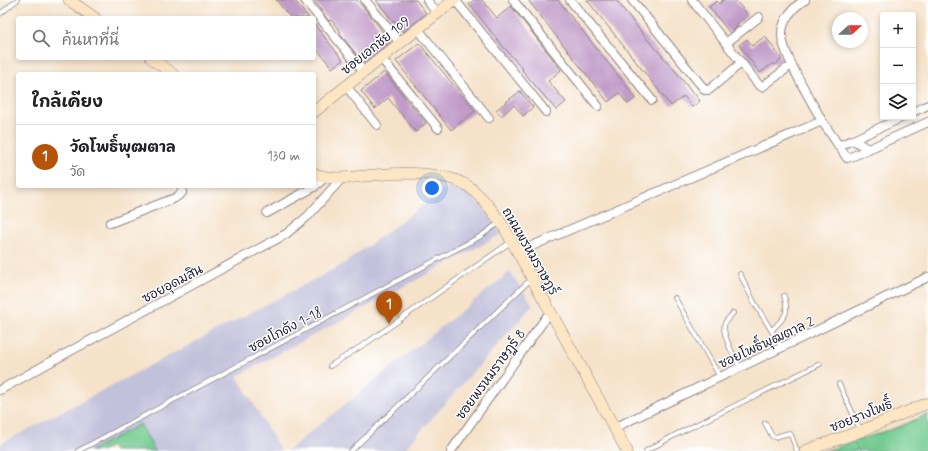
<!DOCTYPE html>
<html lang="th">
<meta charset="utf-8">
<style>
body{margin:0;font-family:Mynerve,"Playpen Sans Thai",sans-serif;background:#f2f2f2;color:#202124}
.controls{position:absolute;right:12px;top:12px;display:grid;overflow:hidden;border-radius:4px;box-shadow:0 2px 6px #0003}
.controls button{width:36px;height:36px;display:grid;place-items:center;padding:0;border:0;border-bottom:1px solid #e0e0e0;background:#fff;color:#202124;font:20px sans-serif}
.compass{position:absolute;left:832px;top:12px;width:36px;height:36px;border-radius:50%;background:#fff;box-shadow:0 2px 6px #0003;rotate:69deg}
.you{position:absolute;left:432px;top:188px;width:14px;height:14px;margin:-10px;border:3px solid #fff;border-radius:50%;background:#1a73e8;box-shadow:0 0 0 6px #1a73e833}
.badge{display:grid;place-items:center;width:26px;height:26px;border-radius:50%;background:#b45309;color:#fff;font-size:13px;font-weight:700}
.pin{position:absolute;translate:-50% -33px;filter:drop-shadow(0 1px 2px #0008)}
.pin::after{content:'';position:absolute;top:21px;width:14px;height:12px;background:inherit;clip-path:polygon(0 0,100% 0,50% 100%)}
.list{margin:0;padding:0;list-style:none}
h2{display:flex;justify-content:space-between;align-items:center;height:52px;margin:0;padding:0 16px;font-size:17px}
h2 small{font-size:13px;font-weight:400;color:#757577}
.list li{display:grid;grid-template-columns:26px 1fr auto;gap:12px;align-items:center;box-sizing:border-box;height:64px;padding:0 16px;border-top:1px solid #e0e0e0}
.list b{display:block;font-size:15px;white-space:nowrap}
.list p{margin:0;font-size:13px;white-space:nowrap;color:#757577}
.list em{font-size:13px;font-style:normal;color:#757577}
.icon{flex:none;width:22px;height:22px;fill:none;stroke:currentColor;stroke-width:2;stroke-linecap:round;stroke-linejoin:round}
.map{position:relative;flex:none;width:928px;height:451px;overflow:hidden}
.search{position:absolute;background:#fff;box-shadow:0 2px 6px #0003;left:16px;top:16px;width:300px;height:44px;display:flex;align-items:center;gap:10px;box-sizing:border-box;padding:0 14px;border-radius:4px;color:#757577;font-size:15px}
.panel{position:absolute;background:#fff;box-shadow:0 2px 6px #0003;left:16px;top:72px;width:300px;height:116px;border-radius:4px}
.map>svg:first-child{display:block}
.industrial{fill:#c2c1dc}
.green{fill:#74cc92;stroke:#4b7766}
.building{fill:#c19cc9}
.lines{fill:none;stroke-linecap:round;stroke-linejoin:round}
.lane-casing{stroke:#8c8282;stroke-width:5.5}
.street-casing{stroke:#8c8282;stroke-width:10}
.secondary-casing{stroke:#8c8282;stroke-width:12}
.path{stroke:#8c8282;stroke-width:1.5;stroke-dasharray:1 3;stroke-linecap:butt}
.lane{stroke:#fff;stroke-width:4}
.street{stroke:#fff;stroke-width:8}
.secondary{stroke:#fce6c4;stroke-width:11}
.labels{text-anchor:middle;stroke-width:3;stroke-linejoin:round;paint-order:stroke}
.street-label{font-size:13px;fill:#22223b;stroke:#fff}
</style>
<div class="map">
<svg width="928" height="451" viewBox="0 0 928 451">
<rect width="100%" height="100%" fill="#fff"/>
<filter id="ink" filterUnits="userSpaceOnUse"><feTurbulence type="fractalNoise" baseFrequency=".025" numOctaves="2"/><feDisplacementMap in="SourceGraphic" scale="8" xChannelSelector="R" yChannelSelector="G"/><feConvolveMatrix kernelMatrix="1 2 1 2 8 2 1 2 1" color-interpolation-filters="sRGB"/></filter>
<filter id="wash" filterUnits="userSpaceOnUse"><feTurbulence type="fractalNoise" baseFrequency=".012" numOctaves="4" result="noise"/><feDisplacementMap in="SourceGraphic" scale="16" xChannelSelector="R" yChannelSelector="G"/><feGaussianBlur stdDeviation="0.9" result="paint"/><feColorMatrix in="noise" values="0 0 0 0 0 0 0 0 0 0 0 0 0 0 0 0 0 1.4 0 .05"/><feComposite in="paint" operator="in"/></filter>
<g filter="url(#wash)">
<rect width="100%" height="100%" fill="#f5e2c9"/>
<!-- industrial -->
<g class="industrial">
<polygon points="449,186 461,189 481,205 502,234 237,376 281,451 155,451 140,424 90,451 0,451 0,444 342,265"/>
<polygon points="510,272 533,305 403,451 287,451"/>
</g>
<!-- green -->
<g class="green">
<polygon points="928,414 928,451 825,451 901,426"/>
<polygon points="140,424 155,451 114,451 111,446 101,451 90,451"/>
</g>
<g id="blocks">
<!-- building -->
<g class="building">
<polygon points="276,0 294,0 309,18 292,18 290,16 289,16"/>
<polygon points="314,0 357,0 374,20 390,42 364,63 339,33 341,32 331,20 329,21 324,15"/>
<polygon points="376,0 416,0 426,13 403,32 394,20 393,21"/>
<polygon points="474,0 482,0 497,18 511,6 552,58 561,70 548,81 566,102 556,110 522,70 523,69 501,44 469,4"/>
<polygon points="528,0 558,0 636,98 628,104 619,93 608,102"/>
<polygon points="587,0 616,0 650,43 651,43 677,73 693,94 694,93 700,101 692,107 684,96 671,106"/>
<polygon points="723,0 735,0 748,15 736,25 737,27 730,33 709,7 717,1 719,4"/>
<polygon points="314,24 343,60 332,68 314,45"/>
<polygon points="765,36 782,59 775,65 773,63 760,73 739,45 747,39 752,46"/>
<polygon points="419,43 475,111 451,130 396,61"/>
<polygon points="384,72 426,123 416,132 388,98 375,109 361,91"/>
<polygon points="520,91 533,107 523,116 514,105 501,116 496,110"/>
</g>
</g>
</g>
<g filter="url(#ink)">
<use href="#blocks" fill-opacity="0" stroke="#8c8282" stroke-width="1"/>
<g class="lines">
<defs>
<g id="lane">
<polyline points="0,14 17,0"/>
<polyline points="740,274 754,302 782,348"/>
<polyline points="675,298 720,377"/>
<path d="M733 313C731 316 727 319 725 323 720 332 735 358 740 368"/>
<path d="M772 330C784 317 790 315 784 296"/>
<polyline points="330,366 368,342 512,241"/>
<polyline points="839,384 861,431"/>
<polyline points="765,423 772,436 775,437 789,433 791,435 797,451"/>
<polyline points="78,451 481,236 500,222"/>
<polyline points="351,451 531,279"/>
<polyline points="646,451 677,434 820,364"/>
</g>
<g id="street">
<polyline points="305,0 364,72"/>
<polyline points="365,0 400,43"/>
<polyline points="427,0 437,13"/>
<polyline points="455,0 546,112"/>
<polyline points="513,0 598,106"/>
<polyline points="570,0 652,100"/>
<polyline points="632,0 705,90 709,90 741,63"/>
<polyline points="692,0 758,84 762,87 786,69"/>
<path d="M805 0C794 6 782 20 782 34 781 52 812 102 822 121"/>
<polyline points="418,29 489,118"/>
<polyline points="726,43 759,17"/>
<polyline points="381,58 438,128"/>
<polyline points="346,86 377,125"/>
<polyline points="913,112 928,105"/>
<polyline points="853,140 903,117"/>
<polyline points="838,146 853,140 868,149"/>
<polyline points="267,213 314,187 324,178"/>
<polyline points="110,223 175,198 182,193 182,186"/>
<polyline points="518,252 822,121 847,158 851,157 928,122"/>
<polyline points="0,390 65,354 286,234 308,216 341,179"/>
<polyline points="614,428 928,277"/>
<polyline points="451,451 550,312"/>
</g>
<g id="secondary">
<polyline points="69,0 95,18"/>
<polyline points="151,58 173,74"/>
<polyline points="314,112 454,0"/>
<path d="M314 174C334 181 354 177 374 175 402 172 450 171 472 189 485 200 494 213 504 227L627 451"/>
<polyline points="805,451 861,431 928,403"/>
</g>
</defs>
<!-- lane casing -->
<use href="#lane" class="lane-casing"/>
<!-- street casing -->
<use href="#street" class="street-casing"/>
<!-- secondary casing -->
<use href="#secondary" class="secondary-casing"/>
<!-- path -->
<polyline class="path" points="857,442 862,451"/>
<!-- lane -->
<use href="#lane" class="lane"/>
<!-- street -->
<use href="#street" class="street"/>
<!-- secondary -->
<use href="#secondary" class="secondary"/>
</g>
</g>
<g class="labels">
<!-- street labels -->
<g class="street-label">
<text transform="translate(375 45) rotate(-39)" y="5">ซอยเอกชัย 109</text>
<text transform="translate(531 251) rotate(60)" y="5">ถนนพรหมราษฎร์</text>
<text transform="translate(172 283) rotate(-28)" y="5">ซอยอุดมสิน</text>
<text transform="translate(285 329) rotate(-28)" y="5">ซอยโกดัง 1-18</text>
<text transform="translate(766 342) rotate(-25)" y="5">ซอยโพธิ์พุฒตาล 2</text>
<text transform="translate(490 374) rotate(-54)" y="5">ซอยพรหมราษฎร์ 8</text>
<text transform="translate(861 415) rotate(-22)" y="5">ซอยรางโพธิ์</text>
</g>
</g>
</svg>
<div class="controls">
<button>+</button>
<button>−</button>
<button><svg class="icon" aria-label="layers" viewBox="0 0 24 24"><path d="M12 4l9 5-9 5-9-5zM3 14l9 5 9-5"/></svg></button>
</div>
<svg class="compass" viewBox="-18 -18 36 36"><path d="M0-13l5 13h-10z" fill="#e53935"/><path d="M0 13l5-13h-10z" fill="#757577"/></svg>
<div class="you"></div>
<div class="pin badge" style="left:389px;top:324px">1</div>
<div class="search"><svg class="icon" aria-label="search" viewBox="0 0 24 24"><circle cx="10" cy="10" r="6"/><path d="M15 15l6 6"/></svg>ค้นหาที่นี่</div>
<section class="panel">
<h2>ใกล้เคียง<small></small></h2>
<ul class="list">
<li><span class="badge">1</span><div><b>วัดโพธิ์พุฒตาล</b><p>วัด</p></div><em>130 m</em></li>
</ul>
</section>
</div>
